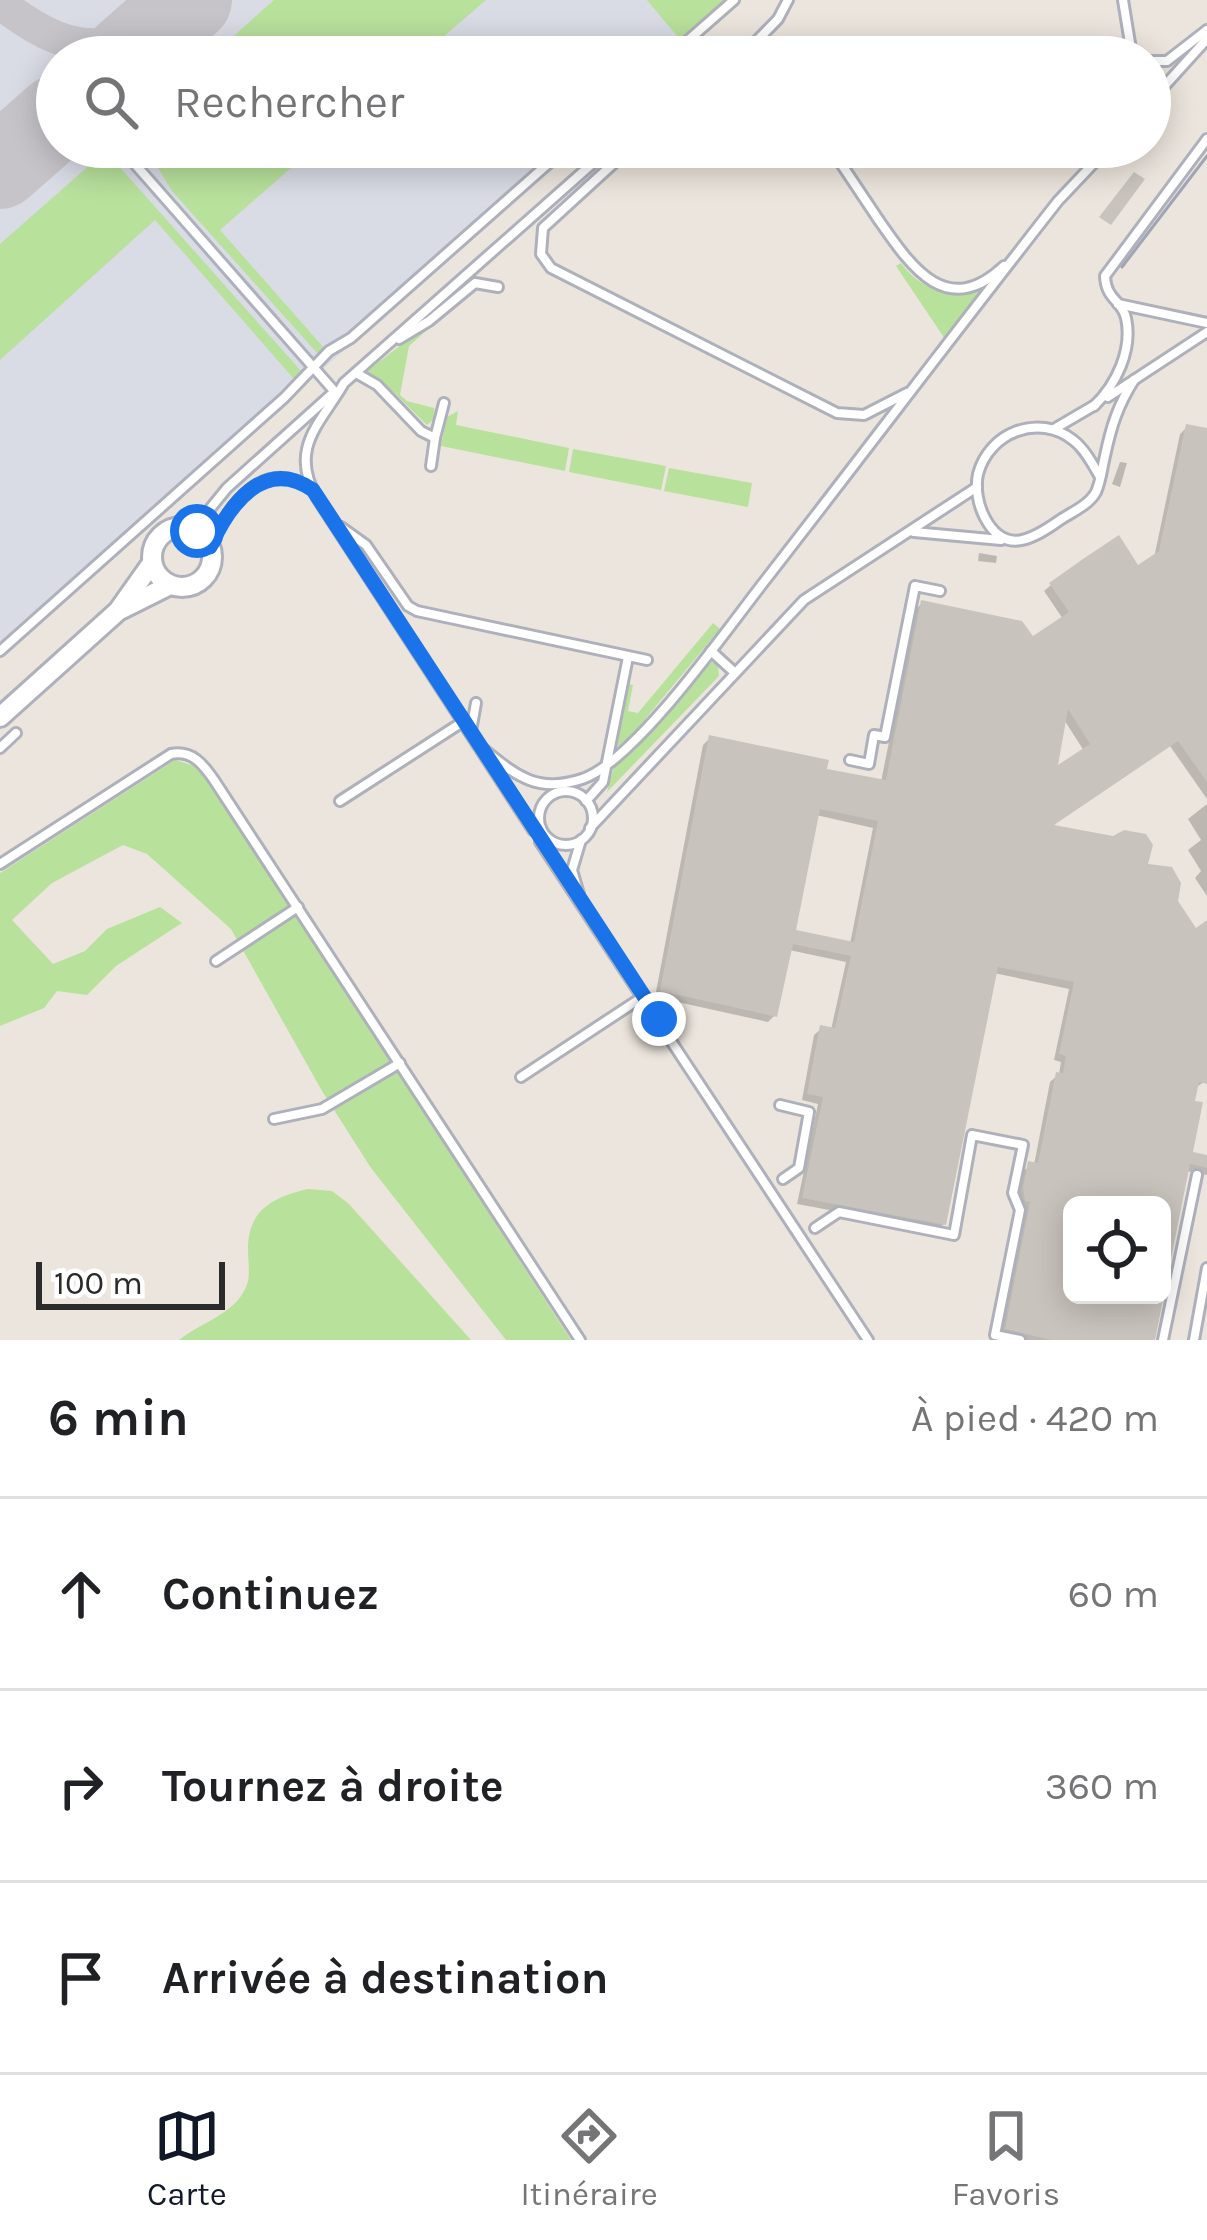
<!DOCTYPE html>
<html lang="fr">
<meta charset="utf-8">
<style>
body{margin:0;font-family:Karla,sans-serif;background:#f2f2f2;color:#202124}
.controls{position:absolute;right:36px;bottom:36px;display:grid;overflow:hidden;border-radius:18px;box-shadow:0 6px 30px #0003}
.controls button{width:108px;height:108px;display:grid;place-items:center;padding:0;border:0;border-bottom:3px solid #e0e0e0;background:#fff;color:#202124;font:60px sans-serif}
.scale{position:absolute;left:36px;bottom:30px;width:189px;box-sizing:border-box;padding-left:12px;border:6px solid #2b2b2b;border-top:0;font-size:33px;line-height:42px;white-space:nowrap;color:#2b2b2b;-webkit-text-stroke:9px #fff;paint-order:stroke}
.stop{position:absolute;width:36px;height:36px;margin:-27px;border:9px solid #1a73e8;border-radius:50%;background:#fff}
.stop.end{background:#1a73e8;border-color:#fff;box-shadow:0 3px 12px #0008}
.list{margin:0;padding:0;list-style:none}
h2{display:flex;justify-content:space-between;align-items:center;height:156px;margin:0;padding:0 48px;font-size:51px}
h2 small{font-size:39px;font-weight:400;color:#757577}
.list li{display:grid;grid-template-columns:78px 1fr auto;gap:36px;align-items:center;box-sizing:border-box;height:192px;padding:0 48px;border-top:3px solid #e0e0e0}
.list b{display:block;font-size:45px;white-space:nowrap}
.list em{font-size:39px;font-style:normal;color:#757577}
.icon{flex:none;width:66px;height:66px;fill:none;stroke:currentColor;stroke-width:2;stroke-linecap:round;stroke-linejoin:round}
.map{position:relative;flex:none;width:1207px;height:1340px;overflow:hidden}
.search{position:absolute;background:#fff;box-shadow:0 6px 30px #0003;left:36px;right:36px;top:36px;height:132px;display:flex;align-items:center;gap:30px;box-sizing:border-box;padding:0 42px;border-radius:66px;color:#757577;font-size:45px}
.sheet{height:732px;background:#fff}
nav{display:flex;justify-content:space-around;align-items:center;box-sizing:border-box;height:168px;border-top:3px solid #e0e0e0;background:#fff;font-size:33px;color:#757577}
nav a{display:grid;justify-items:center;gap:6px}
nav .on{color:#111827}
.map>svg:first-child{display:block}
.airport{fill:#d9dbe5}
.green{fill:#b8e19c}
.shadow{fill:#0003;fill-rule:evenodd}
.lines{fill:none;stroke-linecap:round;stroke-linejoin:round}
.taxiway{stroke:#c6c4c8;stroke-width:33}
.runway{stroke:#c6c4c8;stroke-width:84}
.building{fill:#c8c3bc;fill-rule:evenodd}
.service-casing{stroke:#aeb1bb;stroke-width:14}
.tertiary-casing{stroke:#aeb1bb;stroke-width:24}
.service{stroke:#fff;stroke-width:8}
.tertiary{stroke:#fff;stroke-width:18}
.tram{stroke:#a0a4b4;stroke-width:3}
.route{stroke:#1a73e8;stroke-width:15}
</style>
<div class="map">
<svg width="1207" height="1340" viewBox="0 0 1207 1340">
<rect width="100%" height="100%" fill="#ece5dd"/>
<!-- airport -->
<polygon class="airport" points="0,0 739,0 675,57 57,57 57,147 573,147 0,656"/>
<!-- green -->
<g class="green">
<polygon points="274,0 486,0 420,57 210,57"/>
<polygon points="647,0 729,0 682,42"/>
<polygon points="154,147 315,147 220,230 324,348 318,354 172,191 158,168"/>
<polygon points="101,155 116,163 301,371 294,379 155,220 0,360 0,244"/>
<path d="M901 263C926 297 958 297 993 281L945 339 896 266Z"/>
<polygon points="474,288 409,346 400,395 407,401 434,408 436,417 427,425 383,382 366,372"/>
<polygon points="458,411 456,425 569,448 565,471 441,446 447,417"/>
<polygon points="573,449 666,466 661,490 569,472"/>
<polygon points="669,468 752,483 748,507 664,491"/>
<polygon points="713,623 720,629 631,736 617,747 628,684 633,685 628,711 638,713"/>
<polygon points="711,662 718,665 719,676 607,792 614,767 634,751 704,665"/>
<polygon points="175,760 195,766 208,779 571,1340 506,1340 371,1168 322,1091 231,929 147,854 123,845 52,883 12,920 53,964 85,951 107,929 160,907 182,923 116,966 87,995 57,991 44,1008 0,1026 0,873"/>
<path d="M308 1189 332 1191 348 1203 471 1340H179C200 1323 235 1314 246 1287 251 1277 248 1260 248 1249 248 1209 274 1197 308 1189Z"/>
</g>
<!-- shadow -->
<g class="shadow">
<path d="M1187 427 1207 431V799L1170 746 1050 827 1145 866 1195 932 1207 924V1065L1204 1082 1195 1088 1190 1154 1207 1158V1175L1186 1171 1162 1293V1205H1072V1295H1162L1153 1340H1021L1000 1335 1025 1208 1019 1207 1017 1196 1022 1171 1034 1165 1050 1082 1059 1074 1061 1062 1054 1060 1069 989 994 973 944 1224 937 1230 797 1204 818 1104 802 1100 814 1035 821 1029 831 1030 846 962 789 950 775 1015 768 1022 655 997 703 745 710 738 824 771 881 782 915 610 922 603 1032 640 1063 619 1044 591 1051 585 1137 569 1154 558 1180 434ZM1063 718 1084 751 1053 771ZM816 815 873 828 850 944 792 932Z"/>
<polygon points="1120,462 1127,463 1120,487 1112,484"/>
<polygon points="979,553 997,556 996,563 978,561"/>
<polygon points="1207,804 1207,896 1195,878 1201,871 1188,850 1201,840 1188,819"/>
</g>
<g class="lines">
<!-- taxiway -->
<path class="taxiway" d="M0 3C51 42 82 54 146 39"/>
<!-- runway -->
<g class="runway">
<polyline points="125,57 190,0"/>
<polyline points="0,167 57,117"/>
</g>
</g>
<!-- building -->
<g class="building">
<polygon points="1134,172 1145,179 1111,225 1099,217"/>
<path d="M1186 424 1207 428V782L1178 741 1054 825 1113 836 1124 830 1146 834 1153 845 1148 864 1172 867 1181 883 1178 901 1196 928 1207 920V1084L1199 1082 1195 1101 1203 1102 1193 1152 1207 1155V1168L1190 1164 1166 1284 1162 1283V1205H1072V1295H1164L1155 1340H1051L1005 1329 1030 1202 1025 1201 1023 1188 1028 1161 1038 1163 1056 1072 1063 1073 1066 1056 1059 1054 1074 982 998 967 946 1225 802 1198 823 1097 807 1094 820 1025 835 1028 851 956 793 944 777 1017 660 991 709 735 829 760 827 769 886 780 921 600 1022 621 1033 636 1069 612 1049 583 1083 559 1119 535 1138 565 1159 551ZM1068 709 1090 744 1058 765ZM820 809 878 821 854 942 796 930Z"/>
</g>
<g class="lines">
<defs>
<g id="service">
<polyline points="1123,0 1131,49 1142,57"/>
<polyline points="669,57 734,0"/>
<polyline points="741,57 778,19 788,0"/>
<polyline points="1150,61 1167,61 1207,30"/>
<polyline points="1150,102 1207,39"/>
<polyline points="120,147 335,392"/>
<polyline points="625,147 614,163 543,228 541,254 551,268 837,413 864,415 907,393"/>
<path d="M830 147C846 171 862 195 878 219 910 265 946 321 1004 266"/>
<polyline points="1118,304 1207,323"/>
<polyline points="399,339 429,321 475,283 498,287"/>
<polyline points="356,373 377,385 421,431 435,438 444,403"/>
<polyline points="1108,397 1207,332"/>
<path d="M1094 406C1116 385 1133 350 1126 318 1122 300 1106 300 1105 276L1207 139"/>
<polyline points="1054,429 1095,405"/>
<polyline points="431,466 435,438"/>
<path d="M1100 477C1093 465 1085 449 1073 440 1039 413 989 432 978 474 975 488 978 505 985 518 1005 556 1033 539 1060 520 1072 512 1089 505 1096 492 1101 481 1102 468 1105 456 1111 427 1118 405 1134 380"/>
<polyline points="187,527 205,515 227,488 334,392"/>
<polyline points="341,527 366,545 408,606 417,611 647,660"/>
<polyline points="914,532 1001,540"/>
<path d="M210 546C228 507 262 456 310 488"/>
<polyline points="0,651 284,398 329,351 351,338 567,147"/>
<polyline points="711,651 734,672"/>
<polyline points="471,731 476,703"/>
<path d="M477 744C513 772 533 795 582 779 636 761 729 626 767 578 864 453 960 326 1058 201L1109 147"/>
<polyline points="0,748 16,733"/>
<polyline points="850,760 869,764 874,735 885,737 915,586 940,591"/>
<circle cx="566" cy="818" r="27"/>
<polyline points="340,801 464,721"/>
<polyline points="586,801 603,782 628,657"/>
<path d="M541 828 533 830 317 498C288 448 321 423 344 383L611 147"/>
<polyline points="590,828 804,600 977,487"/>
<polyline points="546,837 540,842 868,1340"/>
<path d="M0 864 171 754C192 750 203 764 214 780L580 1340"/>
<polyline points="579,894 572,870 581,840"/>
<polyline points="216,961 298,907"/>
<polyline points="521,1077 644,996"/>
<polyline points="780,1105 809,1112 799,1168 783,1179"/>
<polyline points="274,1119 322,1109 400,1063"/>
<polyline points="815,1228 839,1212 954,1235 972,1135 1023,1145 1013,1193 1020,1210 995,1335 1020,1340"/>
<polyline points="1163,1340 1197,1175"/>
<polyline points="1194,1340 1207,1268"/>
</g>
<g id="tertiary">
<circle cx="182" cy="557" r="30"/>
<polyline points="122,609 170,585"/>
<polyline points="0,717 118,611 152,563"/>
</g>
</defs>
<!-- service casing -->
<use href="#service" class="service-casing"/>
<!-- tertiary casing -->
<use href="#tertiary" class="tertiary-casing"/>
<!-- service -->
<use href="#service" class="service"/>
<!-- tertiary -->
<use href="#tertiary" class="tertiary"/>
<!-- tram -->
<polyline class="tram" points="1122,267 1207,156"/>
</g>
<g class="lines">
<!-- route -->
<path class="route" d="M197 531 210 547C229 505 264 456 313 490L659 1019"/>
</g>
</svg>
<div class="controls">
<button><svg class="icon" aria-label="locate" viewBox="0 0 24 24"><circle cx="12" cy="12" r="6"/><path d="M12 2v4M12 18v4M2 12h4M18 12h4"/></svg></button>
</div>
<div class="scale">100 m</div>
<div class="stop" style="left:197px;top:531px"></div>
<div class="stop end" style="left:659px;top:1019px"></div>
<div class="search"><svg class="icon" aria-label="search" viewBox="0 0 24 24"><circle cx="10" cy="10" r="6"/><path d="M15 15l6 6"/></svg>Rechercher</div>
</div>
<section class="sheet">
<h2>6 min<small>À pied · 420 m</small></h2>
<ul class="list">
<li><svg class="icon" aria-label="ahead" viewBox="0 0 24 24"><path d="M12 20V5M6 11l6-6 6 6"/></svg><div><b>Continuez</b></div><em>60 m</em></li>
<li><svg class="icon" aria-label="right" viewBox="0 0 24 24"><path d="M7 20v-9h11M14 6l5 5-5 5"/></svg><div><b>Tournez à droite</b></div><em>360 m</em></li>
<li><svg class="icon" aria-label="arrive" viewBox="0 0 24 24"><path d="M6 21V4h12l-3 4 3 4H6"/></svg><div><b>Arrivée à destination</b></div></li>
</ul>
</section>
<nav>
<a class="on"><svg class="icon" aria-label="map" viewBox="0 0 24 24"><path d="M3 6l6-2 6 2 6-2v14l-6 2-6-2-6 2zM9 4v14M15 6v14"/></svg>Carte</a>
<a><svg class="icon" aria-label="directions" viewBox="0 0 24 24"><path d="M12 3l9 9-9 9-9-9zM9 14v-3h6M13 9l2 2-2 2"/></svg>Itinéraire</a>
<a><svg class="icon" aria-label="saved" viewBox="0 0 24 24"><path d="M7 4h10v16l-5-4-5 4z"/></svg>Favoris</a>
</nav>
